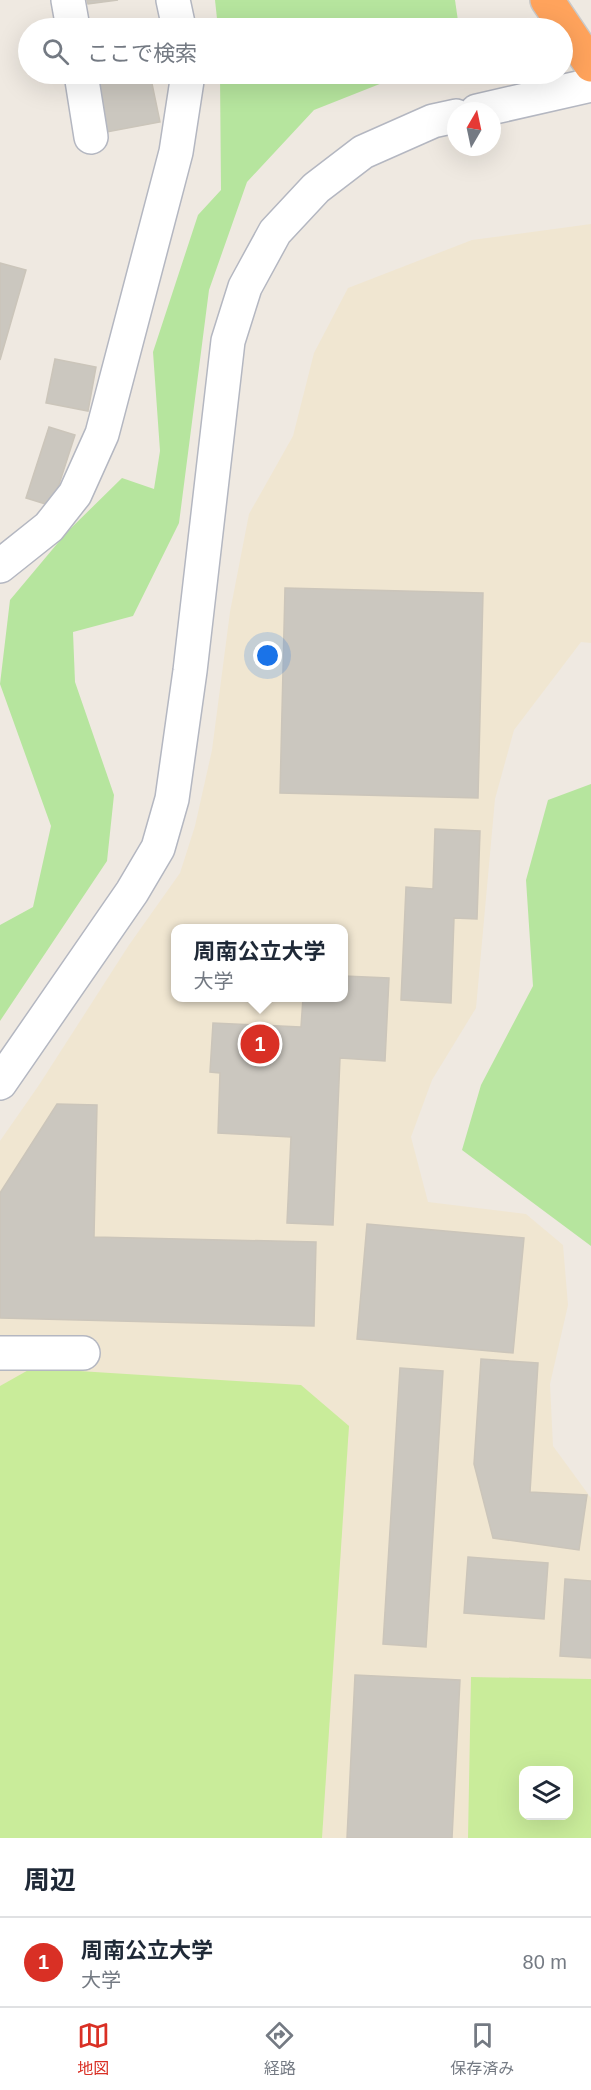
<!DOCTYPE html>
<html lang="ja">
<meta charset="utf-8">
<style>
body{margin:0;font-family:Arial,"Noto Sans JP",sans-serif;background:#f2f2f3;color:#1f2937}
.controls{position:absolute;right:18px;bottom:18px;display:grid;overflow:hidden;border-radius:12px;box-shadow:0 6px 24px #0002}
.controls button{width:54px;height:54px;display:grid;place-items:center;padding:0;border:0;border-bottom:2px solid #e0e1e3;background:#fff;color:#1f2937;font:30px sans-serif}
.compass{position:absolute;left:447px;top:102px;width:54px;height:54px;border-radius:50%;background:#fff;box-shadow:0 6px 24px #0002;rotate:9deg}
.you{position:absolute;left:268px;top:656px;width:21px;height:21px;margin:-15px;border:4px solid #fff;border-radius:50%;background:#1a73e8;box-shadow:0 0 0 9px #1a73e833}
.badge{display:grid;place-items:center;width:39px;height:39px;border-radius:50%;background:#d93025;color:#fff;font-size:20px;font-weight:700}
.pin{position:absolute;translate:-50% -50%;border:3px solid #fff;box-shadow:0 2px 6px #0006}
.popup{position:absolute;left:171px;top:924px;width:177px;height:78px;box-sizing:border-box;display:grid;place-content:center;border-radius:12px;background:#fff;filter:drop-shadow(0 2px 4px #0005);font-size:20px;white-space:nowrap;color:#747a83}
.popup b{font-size:22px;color:#1f2937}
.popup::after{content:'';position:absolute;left:50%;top:100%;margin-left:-12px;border:12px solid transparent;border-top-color:#fff}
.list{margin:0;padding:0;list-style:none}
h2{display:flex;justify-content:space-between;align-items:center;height:78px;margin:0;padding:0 24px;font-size:26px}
h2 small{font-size:20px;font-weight:400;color:#747a83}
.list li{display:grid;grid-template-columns:39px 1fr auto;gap:18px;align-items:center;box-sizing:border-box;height:90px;padding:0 24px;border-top:2px solid #e0e1e3}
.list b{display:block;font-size:22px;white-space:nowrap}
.list p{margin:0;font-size:20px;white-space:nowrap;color:#747a83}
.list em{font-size:20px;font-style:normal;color:#747a83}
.icon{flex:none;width:33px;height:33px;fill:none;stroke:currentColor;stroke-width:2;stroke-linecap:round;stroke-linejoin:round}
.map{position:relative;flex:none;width:591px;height:1838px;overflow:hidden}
.search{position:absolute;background:#fff;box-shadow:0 6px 24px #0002;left:18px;right:18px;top:18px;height:66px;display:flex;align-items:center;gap:15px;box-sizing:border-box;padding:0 21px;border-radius:33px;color:#747a83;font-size:22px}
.sheet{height:168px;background:#fff}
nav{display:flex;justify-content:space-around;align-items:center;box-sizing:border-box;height:84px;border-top:2px solid #e0e1e3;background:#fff;font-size:16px;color:#747a83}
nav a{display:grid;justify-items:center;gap:3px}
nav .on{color:#d93025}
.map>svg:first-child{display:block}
.education{fill:#f0e6d1;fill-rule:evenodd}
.green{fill:#b6e59e}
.pitch{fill:#c9ec9a;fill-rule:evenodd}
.building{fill:#cbc7bf;stroke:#cbc5ba;stroke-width:1.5}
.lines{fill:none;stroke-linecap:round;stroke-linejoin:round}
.minor-casing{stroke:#b4b7c1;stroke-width:36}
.highway-casing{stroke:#c9c9c9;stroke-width:36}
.minor{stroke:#fff;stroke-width:33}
.highway{stroke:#ffa35c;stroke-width:33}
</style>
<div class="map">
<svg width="591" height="1838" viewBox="0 0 591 1838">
<rect width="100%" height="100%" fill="#efe9e1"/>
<!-- education -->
<path class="education" d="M591 224V643L581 642 514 730 495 799 476 1008 432 1080 411 1137 428 1202 526 1214 563 1245 568 1305 550 1384 553 1446 591 1498V1838H0V1141L39 1085 129 945 180 873 195 826 212 750 230 612 249 514 293 436 314 353 348 288 472 240ZM176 928H344V998H176ZM524 1770H568V1816H524Z"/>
<!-- green -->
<g class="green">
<polygon points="215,0 455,0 459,28 218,28"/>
<polygon points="220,74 405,74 314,110 247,182 209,290 179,523 133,616 73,632 75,682 114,795 107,861 0,1021 0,925 33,907 51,826 0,684 10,600 67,532 122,478 154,489 160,451 153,352 198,215 221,190"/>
<polygon points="591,784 591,1246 462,1150 481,1085 533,986 526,880 548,800"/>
</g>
<!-- pitch -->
<g class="pitch">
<polygon points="32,1368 301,1385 349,1426 322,1838 0,1838 0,1386"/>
<path d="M471 1677 591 1679V1838H468ZM524 1770H568V1816H524Z"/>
</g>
<!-- building -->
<g class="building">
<polygon points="87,0 118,0 88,4"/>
<polygon points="117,74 150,74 160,122 107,132 96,77"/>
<polygon points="0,263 26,270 0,360"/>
<polygon points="55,359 96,367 88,411 46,403"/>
<polygon points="49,427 75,435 52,506 26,498"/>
<polygon points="285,588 483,593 478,798 280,793"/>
<polygon points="435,829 480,831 477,919 454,918 451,1003 401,1000 406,887 433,889"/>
<polygon points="344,976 389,978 385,1061 340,1058 333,1225 287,1223 291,1137 218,1133 220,1073 210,1072 213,1023 301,1027 303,998 344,998"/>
<polygon points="57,1104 97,1105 94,1237 316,1242 314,1326 0,1318 0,1193"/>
<polygon points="367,1224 524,1238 513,1353 357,1339"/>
<polygon points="481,1359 538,1363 530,1492 587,1495 579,1550 493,1538 474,1464"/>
<polygon points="400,1368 443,1371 426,1647 383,1644"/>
<polygon points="468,1557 548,1563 544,1619 464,1613"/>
<polygon points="565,1579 591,1581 591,1658 560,1656"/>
<polygon points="355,1675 460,1680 452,1838 347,1838"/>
</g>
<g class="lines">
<defs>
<g id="minor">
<polyline points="68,0 73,28"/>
<polyline points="173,0 179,28"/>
<polyline points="81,74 91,137"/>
<polyline points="477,111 591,85"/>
<polyline points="0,566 49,527 75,494 102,434 176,152 188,74"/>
<polyline points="0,1083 132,892 158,848 172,799 190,671 228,341 245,287 275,232 316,188 363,152 433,121 456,116"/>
<polyline points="0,1353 83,1353"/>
</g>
<polyline id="highway" points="547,0 591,65"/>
</defs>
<!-- minor casing -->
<use href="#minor" class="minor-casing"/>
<!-- highway casing -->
<use href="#highway" class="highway-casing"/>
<!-- minor -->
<use href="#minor" class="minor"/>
<!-- highway -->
<use href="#highway" class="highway"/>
</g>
</svg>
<div class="controls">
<button><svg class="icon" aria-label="layers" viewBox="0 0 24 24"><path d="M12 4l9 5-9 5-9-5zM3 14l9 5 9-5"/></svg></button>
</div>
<svg class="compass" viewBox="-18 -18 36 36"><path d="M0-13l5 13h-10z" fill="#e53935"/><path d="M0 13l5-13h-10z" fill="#747a83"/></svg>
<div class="you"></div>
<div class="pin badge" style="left:260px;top:1044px">1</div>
<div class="popup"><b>周南公立大学</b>大学</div>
<div class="search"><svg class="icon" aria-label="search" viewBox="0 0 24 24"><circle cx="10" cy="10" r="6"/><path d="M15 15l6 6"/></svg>ここで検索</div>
</div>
<section class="sheet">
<h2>周辺<small></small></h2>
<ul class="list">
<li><span class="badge">1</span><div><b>周南公立大学</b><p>大学</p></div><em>80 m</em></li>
</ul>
</section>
<nav>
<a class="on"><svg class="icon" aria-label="map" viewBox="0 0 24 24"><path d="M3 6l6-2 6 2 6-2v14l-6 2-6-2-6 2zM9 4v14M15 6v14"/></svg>地図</a>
<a><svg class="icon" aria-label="directions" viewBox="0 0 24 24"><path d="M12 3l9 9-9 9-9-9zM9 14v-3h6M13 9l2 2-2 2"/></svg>経路</a>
<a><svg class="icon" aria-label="saved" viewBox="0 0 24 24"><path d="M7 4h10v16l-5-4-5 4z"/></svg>保存済み</a>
</nav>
